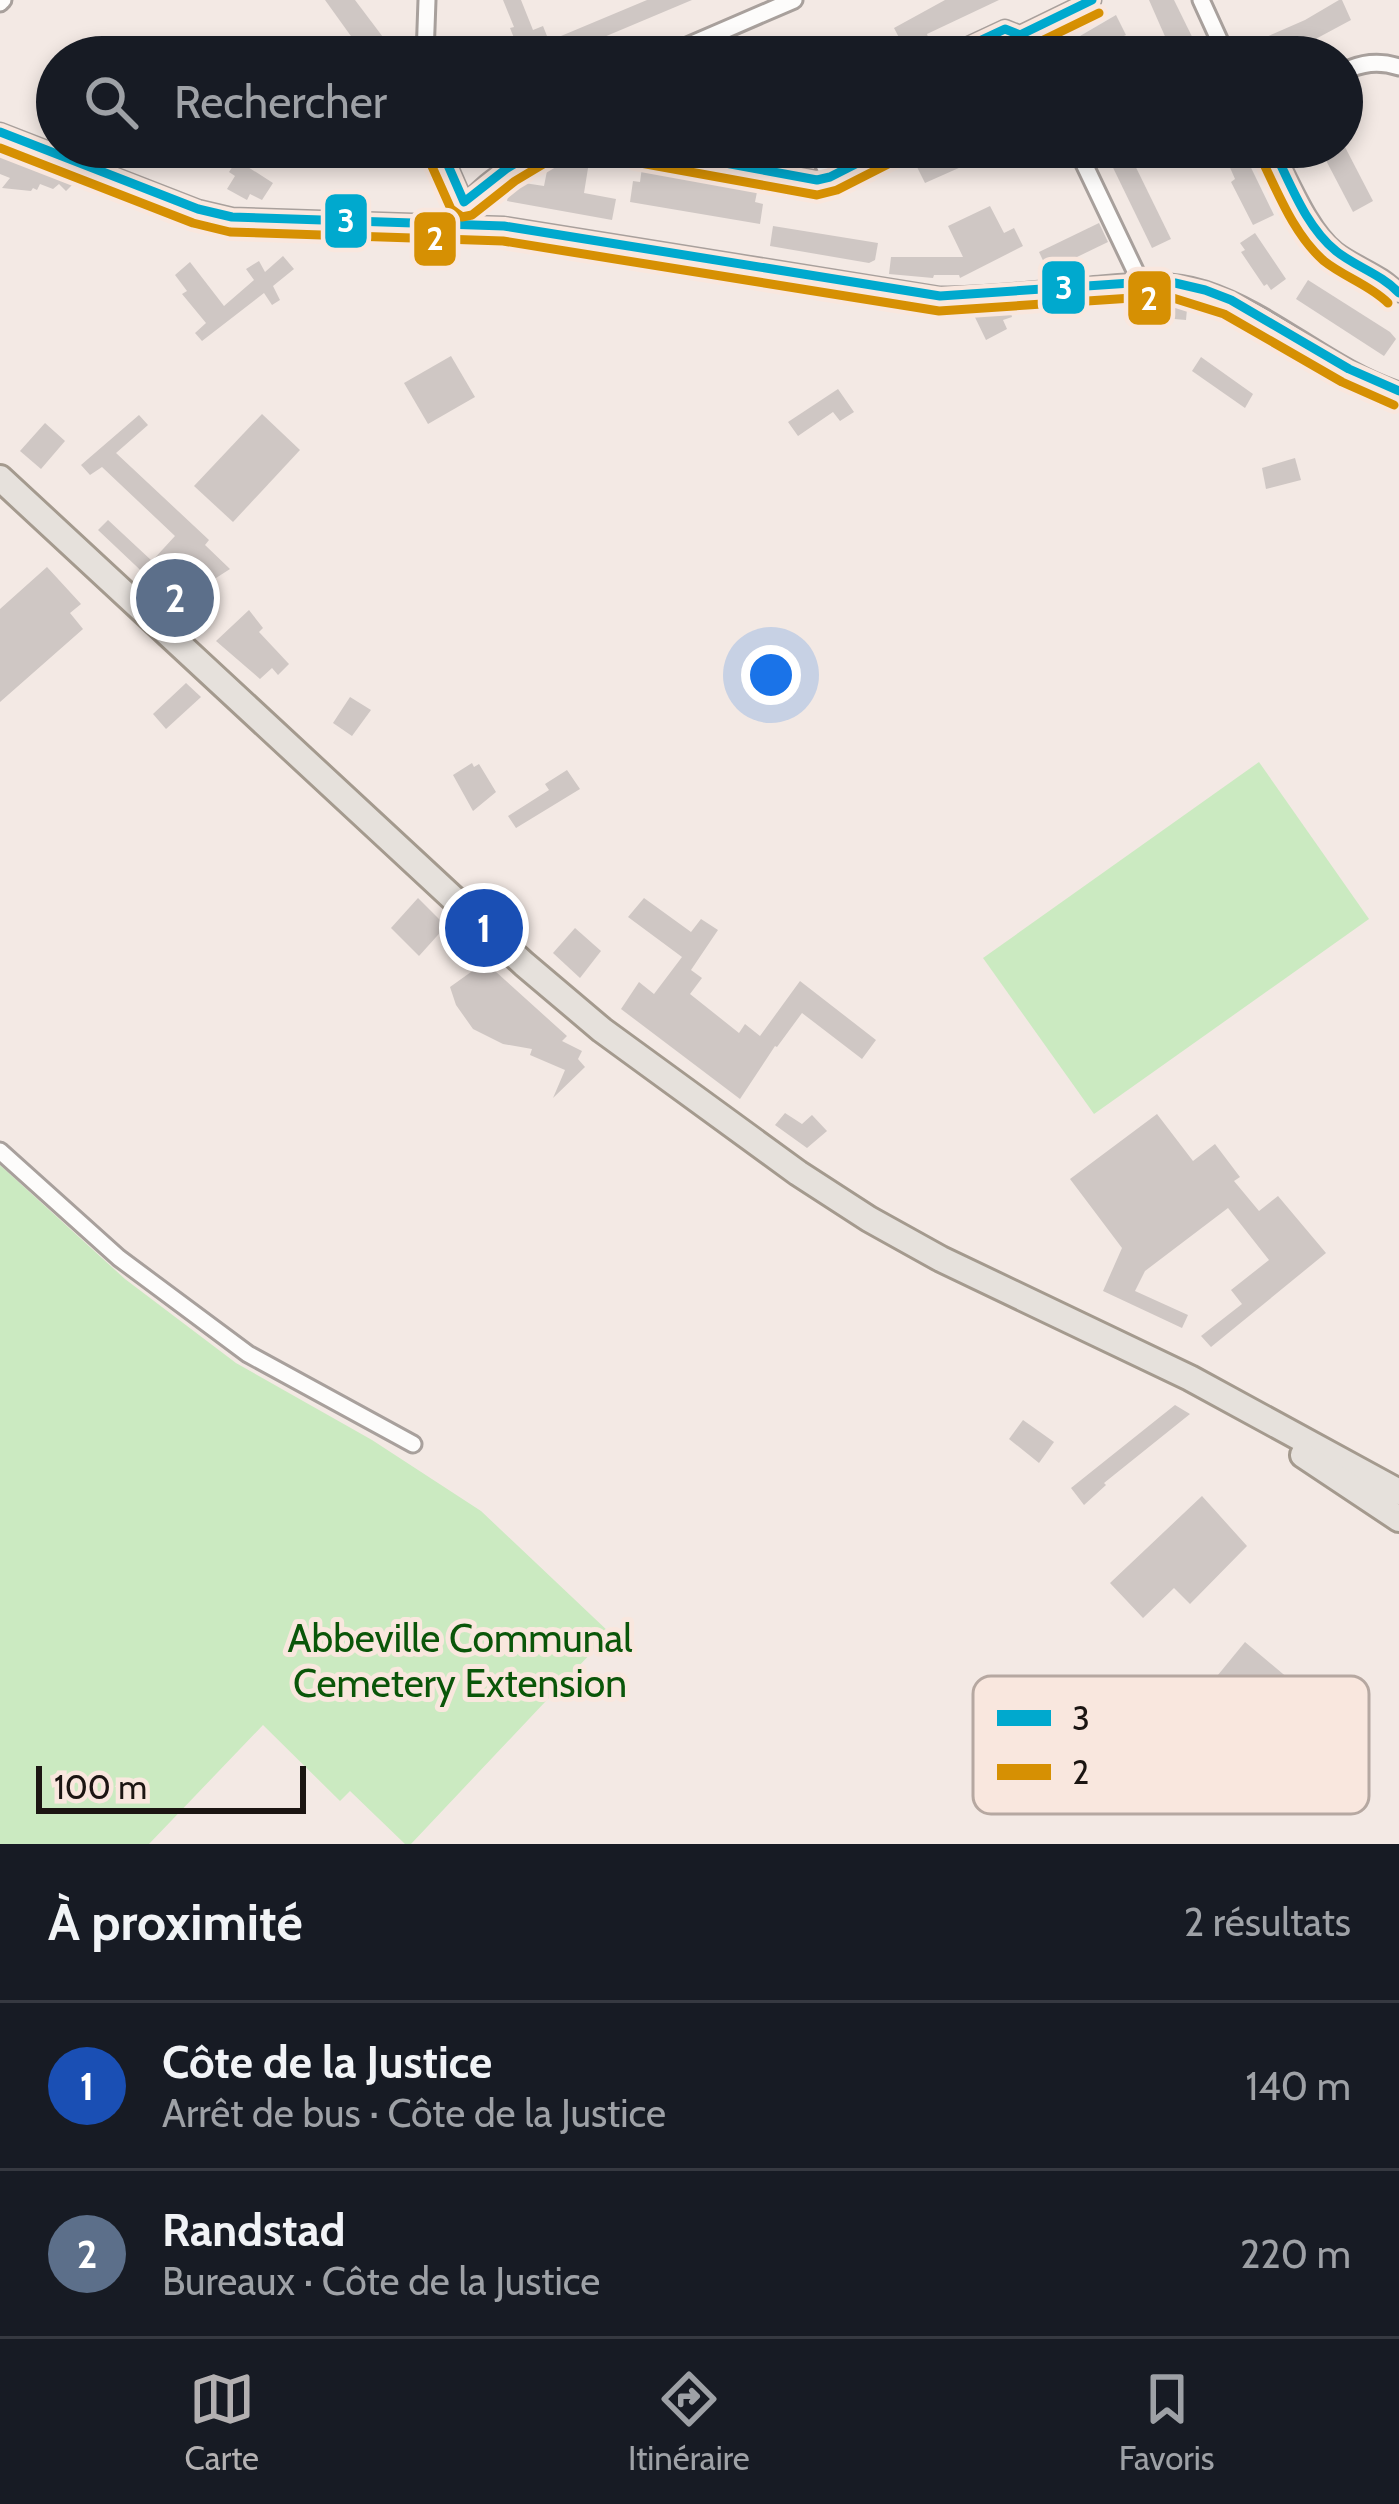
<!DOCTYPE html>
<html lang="fr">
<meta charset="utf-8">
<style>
body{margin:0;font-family:Cabin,sans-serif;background:#20242c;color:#f1f3f6}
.scale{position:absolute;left:36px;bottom:30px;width:270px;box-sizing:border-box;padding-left:12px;border:6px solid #1b1512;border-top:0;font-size:33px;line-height:42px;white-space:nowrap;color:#1b1512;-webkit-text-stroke:9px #f9e7de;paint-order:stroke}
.you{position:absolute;left:771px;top:675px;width:42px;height:42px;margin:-30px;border:9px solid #fff;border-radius:50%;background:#1a73e8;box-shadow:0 0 0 18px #1a73e833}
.badge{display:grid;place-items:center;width:78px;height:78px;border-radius:50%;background:#b3b0b1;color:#fff;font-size:39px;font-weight:700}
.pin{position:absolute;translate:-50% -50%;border:6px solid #fff;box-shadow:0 3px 12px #0006}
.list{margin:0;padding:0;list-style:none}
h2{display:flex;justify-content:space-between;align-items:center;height:156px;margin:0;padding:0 48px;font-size:51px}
h2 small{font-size:39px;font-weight:400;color:#9ea1a6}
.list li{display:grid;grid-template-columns:78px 1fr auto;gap:36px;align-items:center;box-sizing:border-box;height:168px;padding:0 48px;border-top:3px solid #363941}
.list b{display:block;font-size:45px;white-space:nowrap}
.list p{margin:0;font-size:39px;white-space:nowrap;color:#9ea1a6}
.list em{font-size:39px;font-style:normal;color:#9ea1a6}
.icon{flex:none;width:66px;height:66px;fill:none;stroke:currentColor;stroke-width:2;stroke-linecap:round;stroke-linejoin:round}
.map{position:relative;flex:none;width:1399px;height:1844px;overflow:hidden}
.search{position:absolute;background:#171b24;box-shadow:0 6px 18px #0003;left:36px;right:36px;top:36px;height:132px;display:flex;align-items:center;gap:30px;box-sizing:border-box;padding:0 42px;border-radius:66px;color:#9ea1a6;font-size:45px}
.sheet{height:492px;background:#171b24}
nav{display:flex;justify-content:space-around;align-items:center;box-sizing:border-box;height:168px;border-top:3px solid #363941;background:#171b24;font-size:33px;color:#9ea1a6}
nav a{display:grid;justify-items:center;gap:6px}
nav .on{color:#b3b0b1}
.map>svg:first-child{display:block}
.green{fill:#cbeac1}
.building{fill:#cfc7c4}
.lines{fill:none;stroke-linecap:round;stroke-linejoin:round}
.street-casing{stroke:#a8a09c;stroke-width:21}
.primary-casing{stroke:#a49a8e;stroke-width:30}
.street{stroke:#fdfcfb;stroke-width:15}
.primary{stroke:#e6e1dc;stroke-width:24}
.bus-1-casing{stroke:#f9e7de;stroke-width:18}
.bus-2-casing{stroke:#f9e7de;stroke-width:18}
.bus-1{stroke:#00a9ce;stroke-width:9}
.bus-2{stroke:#d69003;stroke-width:9}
.labels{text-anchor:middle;stroke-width:10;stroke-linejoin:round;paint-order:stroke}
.park-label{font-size:39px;fill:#0a5609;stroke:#f9e7de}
.key{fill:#f9e7de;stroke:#b6a8a1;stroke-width:3}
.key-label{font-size:33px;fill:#1b1512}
.line-badge{stroke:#f9e7de;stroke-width:4.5}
.badge-label{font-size:33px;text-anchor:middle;font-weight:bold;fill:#fff}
</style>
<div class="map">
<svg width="1399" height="1844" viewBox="0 0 1399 1844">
<rect width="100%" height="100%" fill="#f3e9e4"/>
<!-- green -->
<g class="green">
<polygon points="1259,762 1369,919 1094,1114 983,958"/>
<polygon points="0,1165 125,1279 236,1363 372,1440 481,1511 610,1633 411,1844 405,1844 350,1791 340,1801 263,1725 149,1844 0,1844"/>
</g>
<!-- building -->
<g class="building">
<polygon points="325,0 355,0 398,57 366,57"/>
<polygon points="503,0 521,0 533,30 543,26 549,41 647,0 692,0 566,53 567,57 514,57 508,41 514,38 510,28 514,27"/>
<polygon points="945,0 999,0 927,34 928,37 905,49 894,28"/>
<polygon points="1149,0 1174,0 1202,57 1174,57"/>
<polygon points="1339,0 1342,0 1351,20 1282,57 1256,57 1250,44 1305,20"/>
<polygon points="1116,15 1126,35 1103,46 1104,49 1088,57 1044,57"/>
<polygon points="0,145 71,172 77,180 66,191 59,184 53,189 40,184 37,190 33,188 31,191 2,188 10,178 0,174"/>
<polygon points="943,147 996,147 968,161 970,163 925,183 914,161"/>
<polygon points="1103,147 1126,147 1171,239 1152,248"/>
<polygon points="1221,147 1241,147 1274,215 1253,225 1231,182 1235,179"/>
<polygon points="1319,147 1345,147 1373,201 1353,212"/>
<polygon points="550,156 589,162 584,193 616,199 612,220 507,201 511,181 544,186"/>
<polygon points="237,160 273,183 262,200 250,194 247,200 227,189 235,176 229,172"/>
<polygon points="643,160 759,182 755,202 763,204 760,224 630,202 633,181 640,182"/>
<polygon points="990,206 1004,233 1014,228 1023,246 960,278 959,275 934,275 933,278 889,274 891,257 963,257 948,226"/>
<polygon points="1099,223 1108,242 1048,271 1039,252"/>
<polygon points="773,226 878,243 875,260 869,263 770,246"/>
<polygon points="1255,233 1286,279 1271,290 1267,284 1264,286 1241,252 1245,250 1240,243"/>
<polygon points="283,256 294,269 273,286 280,300 272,305 264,293 202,341 195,333 206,323 182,294 187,291 175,275 190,262 224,306 254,280 246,269 259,261 265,272"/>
<polygon points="1308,280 1390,332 1396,339 1384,356 1296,299"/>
<polygon points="1152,294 1188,298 1186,320 1151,317"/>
<polygon points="1009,305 1012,317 1003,320 1007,329 986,340 970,307"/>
<polygon points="451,356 475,397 428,424 404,383"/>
<polygon points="1201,357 1253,394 1245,408 1192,371"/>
<polygon points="838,389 854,412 840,421 833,412 798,436 788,422"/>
<polygon points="262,414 300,450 233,522 194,486"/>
<polygon points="139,415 148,425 116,453 209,540 205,545 230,569 191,594 202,604 190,617 98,530 108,520 152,561 175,536 102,467 90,475 81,465"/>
<polygon points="45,423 65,441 41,469 20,451"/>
<polygon points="1295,458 1301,480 1266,489 1262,468"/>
<polygon points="47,567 81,604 70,613 83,629 0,702 0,609"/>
<polygon points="249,610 263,628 259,632 289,664 278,675 272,668 260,679 216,641"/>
<polygon points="186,683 201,697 166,729 153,714"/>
<polygon points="350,697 371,710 352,736 333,723"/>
<polygon points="472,763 474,767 479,764 496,792 473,811 453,775"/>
<polygon points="567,770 580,789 516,828 508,816 549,790 545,784"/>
<polygon points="418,898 446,926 419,956 391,928"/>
<polygon points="644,898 691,932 701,919 718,930 691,970 702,978 690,994 739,1033 745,1024 760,1036 800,981 876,1040 862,1059 802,1013 777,1047 775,1046 740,1099 621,1009 639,982 654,994 682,957 628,917"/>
<polygon points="575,928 601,951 580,978 553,953"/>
<polygon points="485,962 567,1036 562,1041 582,1051 578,1059 585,1067 553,1098 565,1070 530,1055 532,1049 503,1044 473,1029 456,1005 450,987"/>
<polygon points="785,1113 802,1124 812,1115 827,1131 807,1148 775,1125"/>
<polygon points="1157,1114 1193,1161 1215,1144 1240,1177 1234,1181 1259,1211 1278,1196 1326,1253 1211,1347 1201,1336 1242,1304 1231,1290 1269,1260 1228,1208 1145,1271 1135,1291 1188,1315 1182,1328 1103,1291 1122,1248 1070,1179"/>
<polygon points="1175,1405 1190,1414 1104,1483 1106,1485 1084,1505 1071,1488"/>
<polygon points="1023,1420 1054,1442 1039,1463 1009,1439"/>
<polygon points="1202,1496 1247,1546 1190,1604 1174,1588 1143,1618 1110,1583"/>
<polygon points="1245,1642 1295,1684 1254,1734 1204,1692"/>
</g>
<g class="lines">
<defs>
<g id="street">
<polyline points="1201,0 1227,57"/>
<polyline points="0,3 3,0"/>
<polyline points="1020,35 1032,57"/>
<polyline points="425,57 427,0"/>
<polyline points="662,57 794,0"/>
<polyline points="945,57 1005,29 1020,35 1092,0"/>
<path d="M1342 72C1362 63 1378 60 1399 67"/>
<path d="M0 132 198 209 232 217 504 226 940 296C989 296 1038 290 1087 286 1127 283 1165 277 1205 290 1275 313 1329 368 1399 391"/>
<polyline points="440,147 464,202"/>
<polyline points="638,147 817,180 830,177 889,147"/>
<polyline points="815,147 830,177"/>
<polyline points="1076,147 1140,281"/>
<path d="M1272 147C1289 178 1309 230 1336 251 1357 267 1382 273 1399 293"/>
<polyline points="725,164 760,147"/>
<path d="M454 223C471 187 508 168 542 147"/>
<polyline points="0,1151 119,1258 248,1354 413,1444"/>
</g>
<g id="primary">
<polyline points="0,478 524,964 602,1030 798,1173 869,1219 941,1259 1190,1378 1399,1492"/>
<polyline points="1303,1455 1399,1519"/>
</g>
</defs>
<!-- street casing -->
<use href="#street" class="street-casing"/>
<!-- primary casing -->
<use href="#primary" class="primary-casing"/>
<!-- street -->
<use href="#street" class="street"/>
<!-- primary -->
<use href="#primary" class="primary"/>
<defs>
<g id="bus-1">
<polyline points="945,57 1005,29 1020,35 1092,0"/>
<polyline points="0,132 198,209 232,217 504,226 940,296 1131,283 1175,283 1205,290 1231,300 1349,369 1399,391"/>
<polyline points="440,147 464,202 506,169 542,147"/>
<polyline points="638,147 817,180 830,177 889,147"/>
<path d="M1272 147C1290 182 1305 226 1336 251 1356 267 1381 274 1399 293"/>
</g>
<g id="bus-2">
<polyline points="980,57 1005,45 1017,50 1025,49 1099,13"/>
<polyline points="0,148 193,223 230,232 503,241 939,311 1132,298 1173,298 1224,314 1342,382 1394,405"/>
<polyline points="426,153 451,209 462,217 472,215 515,181 550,160"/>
<path d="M1259 154C1277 190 1293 234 1324 261 1344 277 1370 285 1388 303"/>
<polyline points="635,162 817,195 837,190 896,160"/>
</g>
</defs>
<!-- bus-1 casing -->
<use href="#bus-1" class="bus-1-casing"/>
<!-- bus-2 casing -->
<use href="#bus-2" class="bus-2-casing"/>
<!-- bus-1 -->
<use href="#bus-1" class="bus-1"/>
<!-- bus-2 -->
<use href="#bus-2" class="bus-2"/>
</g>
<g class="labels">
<!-- park labels -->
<g class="park-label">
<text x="460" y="1652">Abbeville Communal<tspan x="460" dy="45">Cemetery Extension</tspan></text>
</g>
</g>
<!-- legend -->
<rect x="973" y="1676" width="396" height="138" rx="18" class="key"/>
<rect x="997" y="1710" width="54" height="16" fill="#00a9ce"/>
<rect x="997" y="1764" width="54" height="16" fill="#d69003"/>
<g class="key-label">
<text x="1072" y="1730">3</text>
<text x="1072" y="1784">2</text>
</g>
<g class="line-badge">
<rect x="323" y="192" width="46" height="58" rx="12" fill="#00a9ce"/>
<rect x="412" y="210" width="46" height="58" rx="12" fill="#d69003"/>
<rect x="1040" y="259" width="47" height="57" rx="12" fill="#00a9ce"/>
<rect x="1126" y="269" width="47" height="58" rx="12" fill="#d69003"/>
</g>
<g class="badge-label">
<text x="346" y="232">3</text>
<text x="435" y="250">2</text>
<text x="1064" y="299">3</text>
<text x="1149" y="310">2</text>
</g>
</svg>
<div class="scale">100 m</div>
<div class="you"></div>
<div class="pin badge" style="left:484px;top:928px;background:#1a4fb4">1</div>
<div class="pin badge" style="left:175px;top:598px;background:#5c6f8a">2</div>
<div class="search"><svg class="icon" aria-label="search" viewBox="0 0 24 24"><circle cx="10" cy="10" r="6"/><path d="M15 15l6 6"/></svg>Rechercher</div>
</div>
<section class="sheet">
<h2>À proximité<small>2 résultats</small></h2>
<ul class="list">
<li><span class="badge" style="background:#1a4fb4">1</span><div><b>Côte de la Justice</b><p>Arrêt de bus · Côte de la Justice</p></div><em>140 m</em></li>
<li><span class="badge" style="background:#5c6f8a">2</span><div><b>Randstad</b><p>Bureaux · Côte de la Justice</p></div><em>220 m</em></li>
</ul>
</section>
<nav>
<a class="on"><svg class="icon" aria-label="map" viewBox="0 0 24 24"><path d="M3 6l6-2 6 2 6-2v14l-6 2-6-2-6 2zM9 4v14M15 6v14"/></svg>Carte</a>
<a><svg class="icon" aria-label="directions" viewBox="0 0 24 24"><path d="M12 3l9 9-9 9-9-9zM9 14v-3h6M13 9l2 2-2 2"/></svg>Itinéraire</a>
<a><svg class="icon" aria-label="saved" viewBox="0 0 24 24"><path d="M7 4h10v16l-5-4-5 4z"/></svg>Favoris</a>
</nav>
